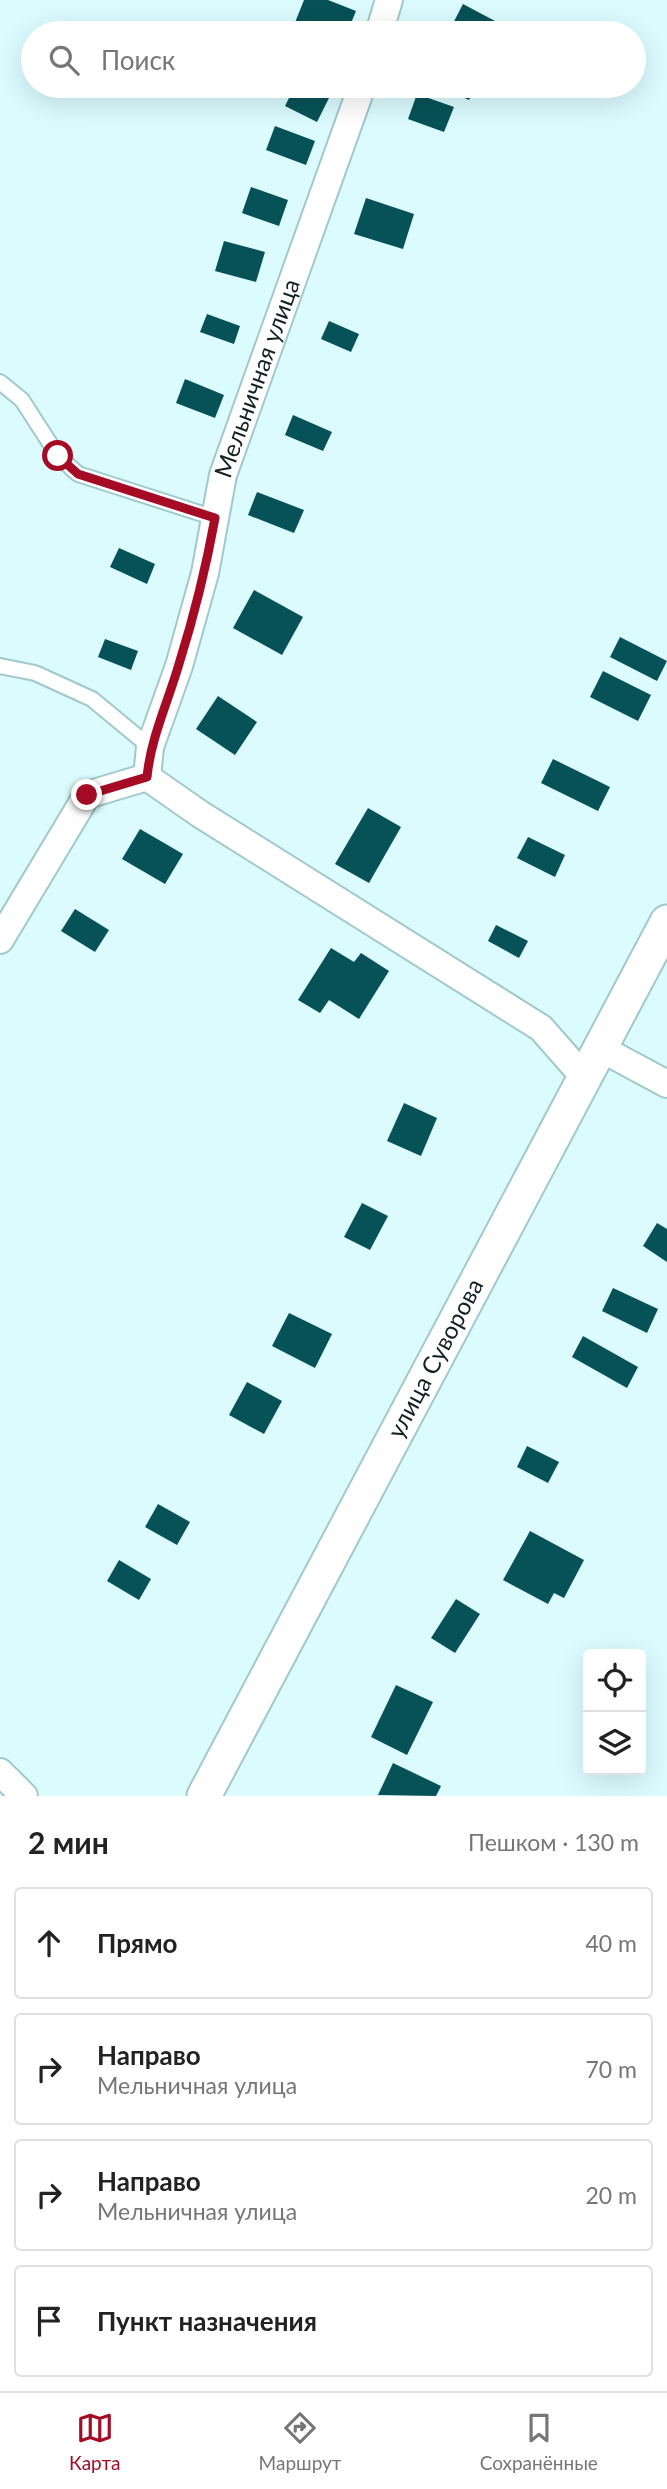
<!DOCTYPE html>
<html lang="ru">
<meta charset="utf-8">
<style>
body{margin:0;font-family:Lato,sans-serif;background:#f2f2f2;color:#222}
.controls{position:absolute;right:21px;bottom:21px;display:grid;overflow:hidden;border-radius:7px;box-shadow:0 7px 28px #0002}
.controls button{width:63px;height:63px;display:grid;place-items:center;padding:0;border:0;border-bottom:2px solid #e0e0e0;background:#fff;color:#222;font:35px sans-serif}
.stop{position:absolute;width:21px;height:21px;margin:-16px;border:5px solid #a50b25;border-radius:50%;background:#fff}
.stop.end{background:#a50b25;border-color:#fff;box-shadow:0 2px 7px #0008}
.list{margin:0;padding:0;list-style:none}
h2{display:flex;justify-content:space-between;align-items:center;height:91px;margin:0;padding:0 28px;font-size:30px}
h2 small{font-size:23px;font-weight:400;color:#767676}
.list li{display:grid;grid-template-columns:46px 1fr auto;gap:21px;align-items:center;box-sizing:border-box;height:112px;margin:0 14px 14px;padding:0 14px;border:2px solid #e0e0e0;border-radius:7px}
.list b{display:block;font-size:26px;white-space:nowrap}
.list p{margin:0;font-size:23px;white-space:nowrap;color:#767676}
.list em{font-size:23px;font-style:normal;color:#767676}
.icon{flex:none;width:38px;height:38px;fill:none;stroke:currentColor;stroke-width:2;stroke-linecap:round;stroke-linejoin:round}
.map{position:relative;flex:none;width:667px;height:1796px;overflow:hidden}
.search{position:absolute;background:#fff;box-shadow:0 7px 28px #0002;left:21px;right:21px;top:21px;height:77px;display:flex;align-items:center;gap:18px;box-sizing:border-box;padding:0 24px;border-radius:38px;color:#767676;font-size:26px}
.sheet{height:595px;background:#fff}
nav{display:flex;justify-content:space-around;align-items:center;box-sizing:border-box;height:98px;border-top:2px solid #e0e0e0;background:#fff;font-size:19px;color:#767676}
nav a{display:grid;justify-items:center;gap:4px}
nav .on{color:#a50b25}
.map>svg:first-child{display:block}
.building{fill:#075257}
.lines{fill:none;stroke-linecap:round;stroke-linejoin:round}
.service-casing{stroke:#a1c9cc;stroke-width:18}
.minor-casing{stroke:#a1c9cc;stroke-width:30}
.tertiary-casing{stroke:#a1c9cc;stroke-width:37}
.service{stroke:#fff;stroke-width:14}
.minor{stroke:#fff;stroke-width:26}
.tertiary{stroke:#fff;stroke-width:33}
.route{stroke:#a50b25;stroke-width:9}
.labels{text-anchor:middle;stroke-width:7;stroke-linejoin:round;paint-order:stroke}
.street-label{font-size:24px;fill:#122122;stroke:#fff}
</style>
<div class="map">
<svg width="667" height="1796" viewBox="0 0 667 1796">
<rect width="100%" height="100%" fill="#dbfbfe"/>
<!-- building -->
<g class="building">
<polygon points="304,0 328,0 356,11 347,33 315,33 294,25"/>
<polygon points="463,4 495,21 488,33 448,33"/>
<polygon points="295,86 315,86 331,94 317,122 285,106"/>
<polygon points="436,86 476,86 469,100"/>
<polygon points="417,94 454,107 444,132 408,119"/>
<polygon points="275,126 315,141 306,165 266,150"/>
<polygon points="251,187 288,200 279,226 242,213"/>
<polygon points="366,198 414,214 403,249 354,234"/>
<polygon points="224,241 265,252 256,282 215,271"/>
<polygon points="207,314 240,326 234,344 200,332"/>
<polygon points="329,321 359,334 351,352 321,339"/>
<polygon points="185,379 224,395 215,418 176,403"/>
<polygon points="293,415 332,432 323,451 285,435"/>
<polygon points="257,492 304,510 294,533 248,515"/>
<polygon points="119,548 155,564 147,584 110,567"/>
<polygon points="254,590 303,617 282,655 233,628"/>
<polygon points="620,637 667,661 657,681 610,657"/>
<polygon points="105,639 138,651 131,670 98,657"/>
<polygon points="603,671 651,695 638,721 590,697"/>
<polygon points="218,696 257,722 235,755 196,729"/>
<polygon points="553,759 610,787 598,811 541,783"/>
<polygon points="368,808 401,827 369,883 335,864"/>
<polygon points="140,829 183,854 165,884 122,859"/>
<polygon points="528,837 565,855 555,877 517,858"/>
<polygon points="75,909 109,930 95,952 61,931"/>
<polygon points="496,925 528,941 519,958 488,941"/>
<polygon points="331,948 354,962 361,953 389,971 359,1019 329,1000 320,1013 298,1000"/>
<polygon points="404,1103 437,1118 421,1156 387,1141"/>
<polygon points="362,1203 388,1216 370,1250 344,1237"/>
<polygon points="657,1223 667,1229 667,1262 643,1246"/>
<polygon points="613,1288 658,1309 647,1333 602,1311"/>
<polygon points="289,1313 332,1334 315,1368 272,1346"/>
<polygon points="583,1336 638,1367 627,1388 572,1357"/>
<polygon points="247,1382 282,1401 264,1434 229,1415"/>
<polygon points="527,1446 559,1462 548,1483 517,1467"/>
<polygon points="158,1504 190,1522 177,1545 145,1527"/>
<polygon points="530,1531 584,1560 564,1598 554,1593 548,1604 503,1580"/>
<polygon points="119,1560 151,1579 139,1600 107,1581"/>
<polygon points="456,1599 480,1614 455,1653 431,1638"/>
<polygon points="396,1685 433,1702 407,1755 371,1737"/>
<polygon points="393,1763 441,1786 436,1796 378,1795"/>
</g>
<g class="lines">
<defs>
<g id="service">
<polyline points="0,382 22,400 58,456 78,474 215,518"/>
<polyline points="0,666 35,673 92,699 150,747"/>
</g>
<g id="minor">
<polyline points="379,33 389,0"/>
<path id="s1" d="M147 777 150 747 179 666 205 573 223 475 362 86"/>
<polyline points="147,777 200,814 541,1028 585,1078"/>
<polyline points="0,940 87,795 147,777"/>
<polyline points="600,1048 667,1084"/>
<polyline points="0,1772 24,1796"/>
</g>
<g id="tertiary">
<path id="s2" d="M204 1796 667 922"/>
</g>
</defs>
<!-- service casing -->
<use href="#service" class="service-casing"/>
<!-- minor casing -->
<use href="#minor" class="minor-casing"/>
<!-- tertiary casing -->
<use href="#tertiary" class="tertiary-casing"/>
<!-- service -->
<use href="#service" class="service"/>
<!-- minor -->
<use href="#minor" class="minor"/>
<!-- tertiary -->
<use href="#tertiary" class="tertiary"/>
</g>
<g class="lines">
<!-- route -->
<path class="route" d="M58 456 78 474 215 518C206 568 194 616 179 664 168 702 151 737 147 777L87 795"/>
</g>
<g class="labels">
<!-- street labels -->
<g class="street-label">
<text dy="8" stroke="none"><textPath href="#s1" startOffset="415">Мельничная улица</textPath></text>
<text dy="8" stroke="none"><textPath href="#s2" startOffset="495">улица Суворова</textPath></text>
</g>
</g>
</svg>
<div class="controls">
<button><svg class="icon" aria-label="locate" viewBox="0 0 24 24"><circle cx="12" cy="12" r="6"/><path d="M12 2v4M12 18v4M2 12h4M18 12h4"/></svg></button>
<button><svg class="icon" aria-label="layers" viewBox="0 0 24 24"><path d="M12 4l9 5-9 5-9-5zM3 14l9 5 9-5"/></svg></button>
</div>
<div class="stop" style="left:58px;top:456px"></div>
<div class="stop end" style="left:87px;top:795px"></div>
<div class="search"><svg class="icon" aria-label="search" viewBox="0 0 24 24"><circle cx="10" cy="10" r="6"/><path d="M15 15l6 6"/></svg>Поиск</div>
</div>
<section class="sheet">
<h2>2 мин<small>Пешком · 130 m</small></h2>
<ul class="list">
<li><svg class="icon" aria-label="ahead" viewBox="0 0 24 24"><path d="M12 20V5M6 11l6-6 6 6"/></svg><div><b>Прямо</b></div><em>40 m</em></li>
<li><svg class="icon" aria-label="right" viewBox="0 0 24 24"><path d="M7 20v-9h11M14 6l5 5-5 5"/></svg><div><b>Направо</b><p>Мельничная улица</p></div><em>70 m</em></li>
<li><svg class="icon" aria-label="right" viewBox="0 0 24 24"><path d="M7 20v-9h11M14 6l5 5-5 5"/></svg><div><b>Направо</b><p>Мельничная улица</p></div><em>20 m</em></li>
<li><svg class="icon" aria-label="arrive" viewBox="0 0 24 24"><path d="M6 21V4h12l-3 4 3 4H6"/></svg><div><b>Пункт назначения</b></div></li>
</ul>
</section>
<nav>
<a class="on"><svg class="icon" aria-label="map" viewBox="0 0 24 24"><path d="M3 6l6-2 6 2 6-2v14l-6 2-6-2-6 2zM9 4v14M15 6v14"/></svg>Карта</a>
<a><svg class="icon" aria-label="directions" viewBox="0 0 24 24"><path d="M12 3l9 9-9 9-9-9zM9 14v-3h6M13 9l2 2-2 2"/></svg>Маршрут</a>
<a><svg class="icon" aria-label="saved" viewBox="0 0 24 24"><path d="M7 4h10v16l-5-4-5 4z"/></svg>Сохранённые</a>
</nav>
